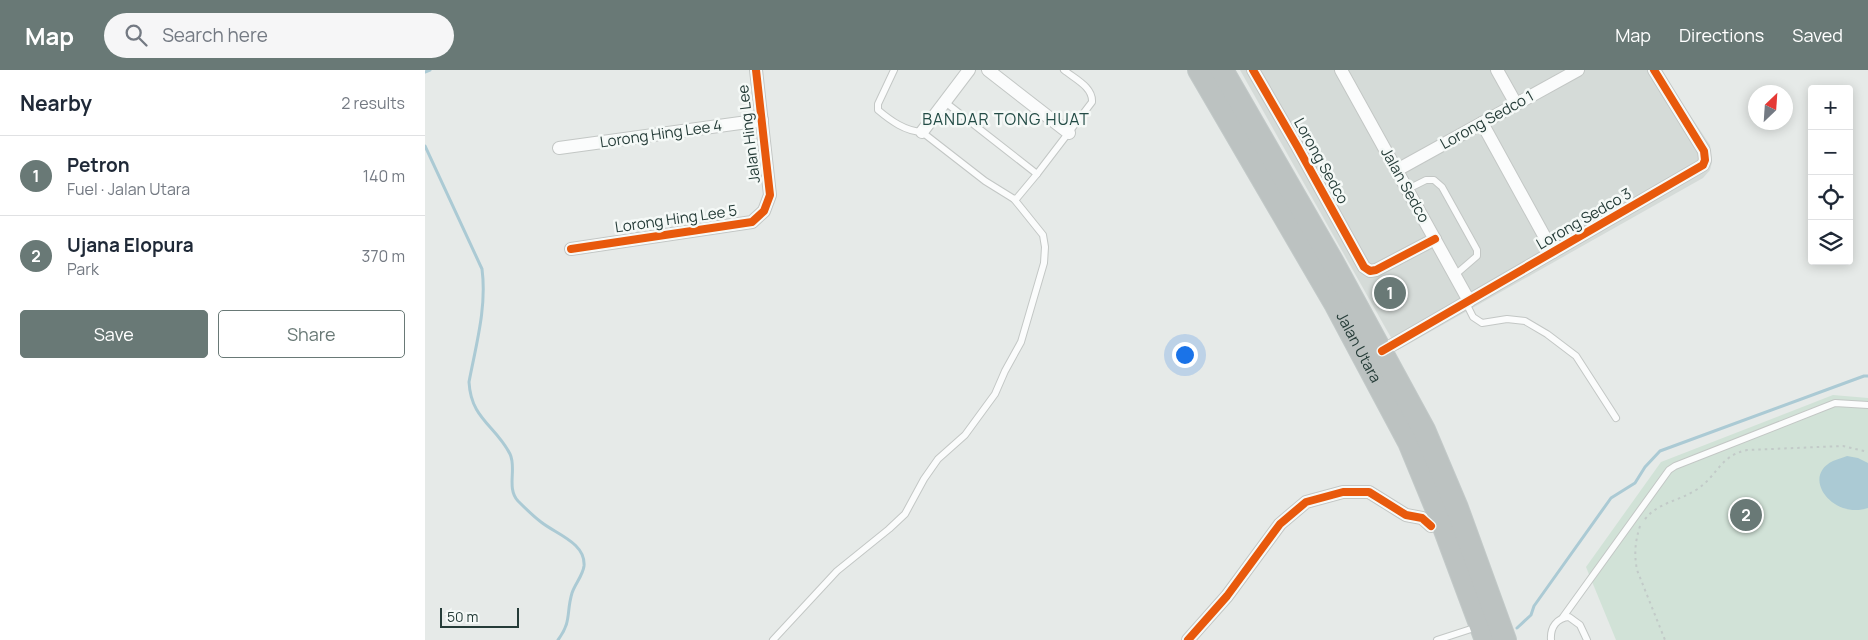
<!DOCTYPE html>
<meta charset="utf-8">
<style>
body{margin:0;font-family:Manrope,sans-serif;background:#f6f6f7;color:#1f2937}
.controls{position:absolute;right:15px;top:15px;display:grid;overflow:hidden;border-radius:5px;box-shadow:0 2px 12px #0003}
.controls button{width:45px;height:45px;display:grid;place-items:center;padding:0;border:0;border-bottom:1px solid #e0e1e3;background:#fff;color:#1f2937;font:25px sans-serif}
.compass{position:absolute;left:1323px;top:15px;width:45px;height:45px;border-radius:50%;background:#fff;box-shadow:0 2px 12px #0003;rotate:25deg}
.scale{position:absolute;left:15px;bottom:12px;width:79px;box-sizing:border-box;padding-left:5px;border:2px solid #253c38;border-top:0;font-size:14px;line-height:18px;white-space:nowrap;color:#253c38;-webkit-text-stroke:4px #f5f9f7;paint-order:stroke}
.you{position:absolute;left:759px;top:284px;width:18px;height:18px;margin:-12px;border:4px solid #fff;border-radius:50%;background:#1a73e8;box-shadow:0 0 0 8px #1a73e833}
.badge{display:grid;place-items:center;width:32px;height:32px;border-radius:50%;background:#697976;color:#fff;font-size:16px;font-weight:700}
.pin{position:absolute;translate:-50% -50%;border:2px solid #fff;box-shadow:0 1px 5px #0006}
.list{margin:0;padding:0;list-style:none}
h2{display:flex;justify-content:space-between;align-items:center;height:65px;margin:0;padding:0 20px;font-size:21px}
h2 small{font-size:16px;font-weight:400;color:#747a83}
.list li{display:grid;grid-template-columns:32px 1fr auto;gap:15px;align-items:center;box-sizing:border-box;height:80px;padding:0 20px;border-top:1px solid #e0e1e3}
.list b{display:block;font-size:19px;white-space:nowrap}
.list p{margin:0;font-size:16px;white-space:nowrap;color:#747a83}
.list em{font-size:16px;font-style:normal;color:#747a83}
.actions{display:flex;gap:10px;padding:15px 20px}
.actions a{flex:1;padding:11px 0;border:1px solid #697976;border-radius:5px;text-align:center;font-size:18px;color:#697976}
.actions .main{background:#697976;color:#fff}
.icon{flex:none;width:28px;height:28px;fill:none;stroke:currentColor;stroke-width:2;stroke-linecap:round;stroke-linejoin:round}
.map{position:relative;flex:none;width:1443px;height:570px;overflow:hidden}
header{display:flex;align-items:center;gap:30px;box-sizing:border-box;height:70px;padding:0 25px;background:#697976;color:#fff}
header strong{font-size:24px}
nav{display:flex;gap:28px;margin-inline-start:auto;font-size:18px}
.search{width:350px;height:45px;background:#f6f6f7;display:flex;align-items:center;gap:12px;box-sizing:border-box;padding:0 18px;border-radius:28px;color:#747a83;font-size:19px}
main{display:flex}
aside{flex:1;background:#fff}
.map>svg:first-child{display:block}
.built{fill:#d5dbd8}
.green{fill:#d1e2d7}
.water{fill:#abcad4}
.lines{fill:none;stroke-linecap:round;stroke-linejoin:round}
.stream{stroke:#abcad4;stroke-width:3}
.lane-casing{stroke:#c3c7c5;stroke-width:8}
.street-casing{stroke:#c3c7c5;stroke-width:14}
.highway-casing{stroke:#c2c9c8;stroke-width:24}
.path{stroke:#c2cac8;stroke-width:2;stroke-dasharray:2.5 4;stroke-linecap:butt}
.lane{stroke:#fbfcfc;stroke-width:6}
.street{stroke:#fbfcfc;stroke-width:12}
.highway{stroke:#bcc2c1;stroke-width:22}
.cycleway-casing{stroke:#f5f9f7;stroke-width:11}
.cycleway{stroke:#e8590c;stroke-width:8}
.labels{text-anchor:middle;stroke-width:5;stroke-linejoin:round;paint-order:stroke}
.street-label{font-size:15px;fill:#253c38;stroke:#f5f9f7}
.neighbourhood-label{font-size:16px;letter-spacing:1px;fill:#234c46;stroke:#f5f9f7}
</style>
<header>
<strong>Map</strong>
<div class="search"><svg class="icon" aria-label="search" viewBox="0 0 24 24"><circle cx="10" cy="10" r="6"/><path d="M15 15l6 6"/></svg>Search here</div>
<nav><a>Map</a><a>Directions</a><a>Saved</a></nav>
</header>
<main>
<aside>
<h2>Nearby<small>2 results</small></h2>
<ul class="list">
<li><span class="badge">1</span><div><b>Petron</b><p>Fuel · Jalan Utara</p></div><em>140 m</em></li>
<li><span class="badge">2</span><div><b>Ujana Elopura</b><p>Park</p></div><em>370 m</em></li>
</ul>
<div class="actions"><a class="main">Save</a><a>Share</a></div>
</aside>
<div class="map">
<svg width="1443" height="570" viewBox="0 0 1443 570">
<rect width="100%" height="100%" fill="#e6eae8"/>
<!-- built -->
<polygon class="built" points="815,0 1235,0 1285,75 1287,92 1285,100 1278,108 973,280"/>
<!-- green -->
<polygon class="green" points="1408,325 1443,328 1443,570 1191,570 1161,497 1236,392"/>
<!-- water -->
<path class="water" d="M1422 386 1433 388 1443 393V438C1408 450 1375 407 1408 391 1412 389 1418 388 1422 386Z"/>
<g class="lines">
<!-- stream -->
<g class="stream">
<polyline points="0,2 5,0"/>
<path d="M0 76 57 199C62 237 51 275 44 312 46 349 70 355 85 384 92 398 81 418 93 431 100 438 108 446 116 452 131 464 161 473 159 496 158 505 150 514 147 523 141 543 147 551 133 570"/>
<polyline points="1092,558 1106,545 1109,536 1186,428 1210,413 1220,397 1235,381 1439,306 1443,306"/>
</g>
<defs>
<g id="lane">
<path d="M469 0 453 34V40C466 51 480 61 497 62L560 111 589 129 592 128 612 104"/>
<path d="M520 32 612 104 667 32C668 17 650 9 639 0"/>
<polyline points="983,119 1001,110 1009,110 1017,117 1052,180 1052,186 1030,205"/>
<polyline points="1041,233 1048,247 1057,253 1082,249 1100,251 1122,264 1151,286 1191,348"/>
<polyline points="1138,547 1244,400 1250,396 1410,333 1443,335"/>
<polyline points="348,570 412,501 464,459 480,444 499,409 513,389 540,365 570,324 580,301 596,272 619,193 620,177 618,165 589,129"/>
<polyline points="1012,570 1046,559"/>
<path d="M1126 570C1125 557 1132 548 1144 547L1155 555 1162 570"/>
</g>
<g id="street">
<polyline points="563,0 644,63"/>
<polyline points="828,0 872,76 939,197 945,201 951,200 1010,169"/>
<polyline points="916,0 1044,231"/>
<polyline points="1072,0 1091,34"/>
<polyline points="1057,53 1128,182"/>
<polyline points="497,62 544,0"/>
<polyline points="134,78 337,50"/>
<polyline points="972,100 1153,0"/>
<polyline points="146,179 327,152 339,141 345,125 331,0"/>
<polyline points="957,281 1278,95 1280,90 1279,81 1229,0"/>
<polyline points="763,570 802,526 855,454 881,432 918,422 944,422 981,445 997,448 1006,456"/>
</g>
<g id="highway">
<path id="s1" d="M774 0 911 235 984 372 1017 452 1061 570"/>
<polyline points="797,0 907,191 999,360 1032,438 1080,570"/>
</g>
</defs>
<!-- lane casing -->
<use href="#lane" class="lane-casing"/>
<!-- street casing -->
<use href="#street" class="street-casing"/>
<!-- highway casing -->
<use href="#highway" class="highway-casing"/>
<!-- path -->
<g class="path">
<path d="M1220 449C1234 432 1254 431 1271 420 1293 406 1294 386 1322 380L1418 376 1443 382"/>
<path d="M1215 456C1210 472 1209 484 1212 500L1240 570"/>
</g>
<!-- lane -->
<use href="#lane" class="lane"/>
<!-- street -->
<use href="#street" class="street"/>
<!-- highway -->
<use href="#highway" class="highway"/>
<defs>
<g id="cycleway">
<polyline points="828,0 872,76 939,197 945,201 951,200 1010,169"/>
<polyline points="146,179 327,152 339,141 345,125 331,0"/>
<polyline points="957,281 1278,95 1280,90 1279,81 1229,0"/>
<polyline points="763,570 802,526 855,454 881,432 918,422 944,422 981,445 997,448 1006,456"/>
</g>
</defs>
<!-- cycleway casing -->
<use href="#cycleway" class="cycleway-casing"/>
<!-- cycleway -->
<use href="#cycleway" class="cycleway"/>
</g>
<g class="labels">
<!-- street labels -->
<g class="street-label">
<text transform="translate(1062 50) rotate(-29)" y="5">Lorong Sedco 1</text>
<text transform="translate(236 64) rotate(-8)" y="5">Lorong Hing Lee 4</text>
<text transform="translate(324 64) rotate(-97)" y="5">Jalan Hing Lee</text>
<text transform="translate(896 91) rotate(61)" y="5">Lorong Sedco</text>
<text transform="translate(980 115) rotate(61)" y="5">Jalan Sedco</text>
<text transform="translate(251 149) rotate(-8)" y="5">Lorong Hing Lee 5</text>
<text transform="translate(1159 149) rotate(-30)" y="5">Lorong Sedco 3</text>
<text dy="5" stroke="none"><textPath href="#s1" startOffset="320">Jalan Utara</textPath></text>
</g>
<!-- neighbourhood labels -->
<g class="neighbourhood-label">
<text x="581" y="55">BANDAR TONG HUAT</text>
</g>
</g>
</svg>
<div class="controls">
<button>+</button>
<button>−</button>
<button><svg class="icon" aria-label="locate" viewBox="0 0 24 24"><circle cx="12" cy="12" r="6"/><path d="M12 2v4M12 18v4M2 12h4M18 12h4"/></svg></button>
<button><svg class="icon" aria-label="layers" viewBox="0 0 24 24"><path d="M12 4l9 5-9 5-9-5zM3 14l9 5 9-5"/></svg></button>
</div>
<svg class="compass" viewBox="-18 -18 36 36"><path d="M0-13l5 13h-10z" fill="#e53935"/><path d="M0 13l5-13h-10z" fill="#747a83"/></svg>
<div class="scale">50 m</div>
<div class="you"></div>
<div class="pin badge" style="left:965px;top:223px">1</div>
<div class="pin badge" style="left:1321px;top:445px">2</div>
</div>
</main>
